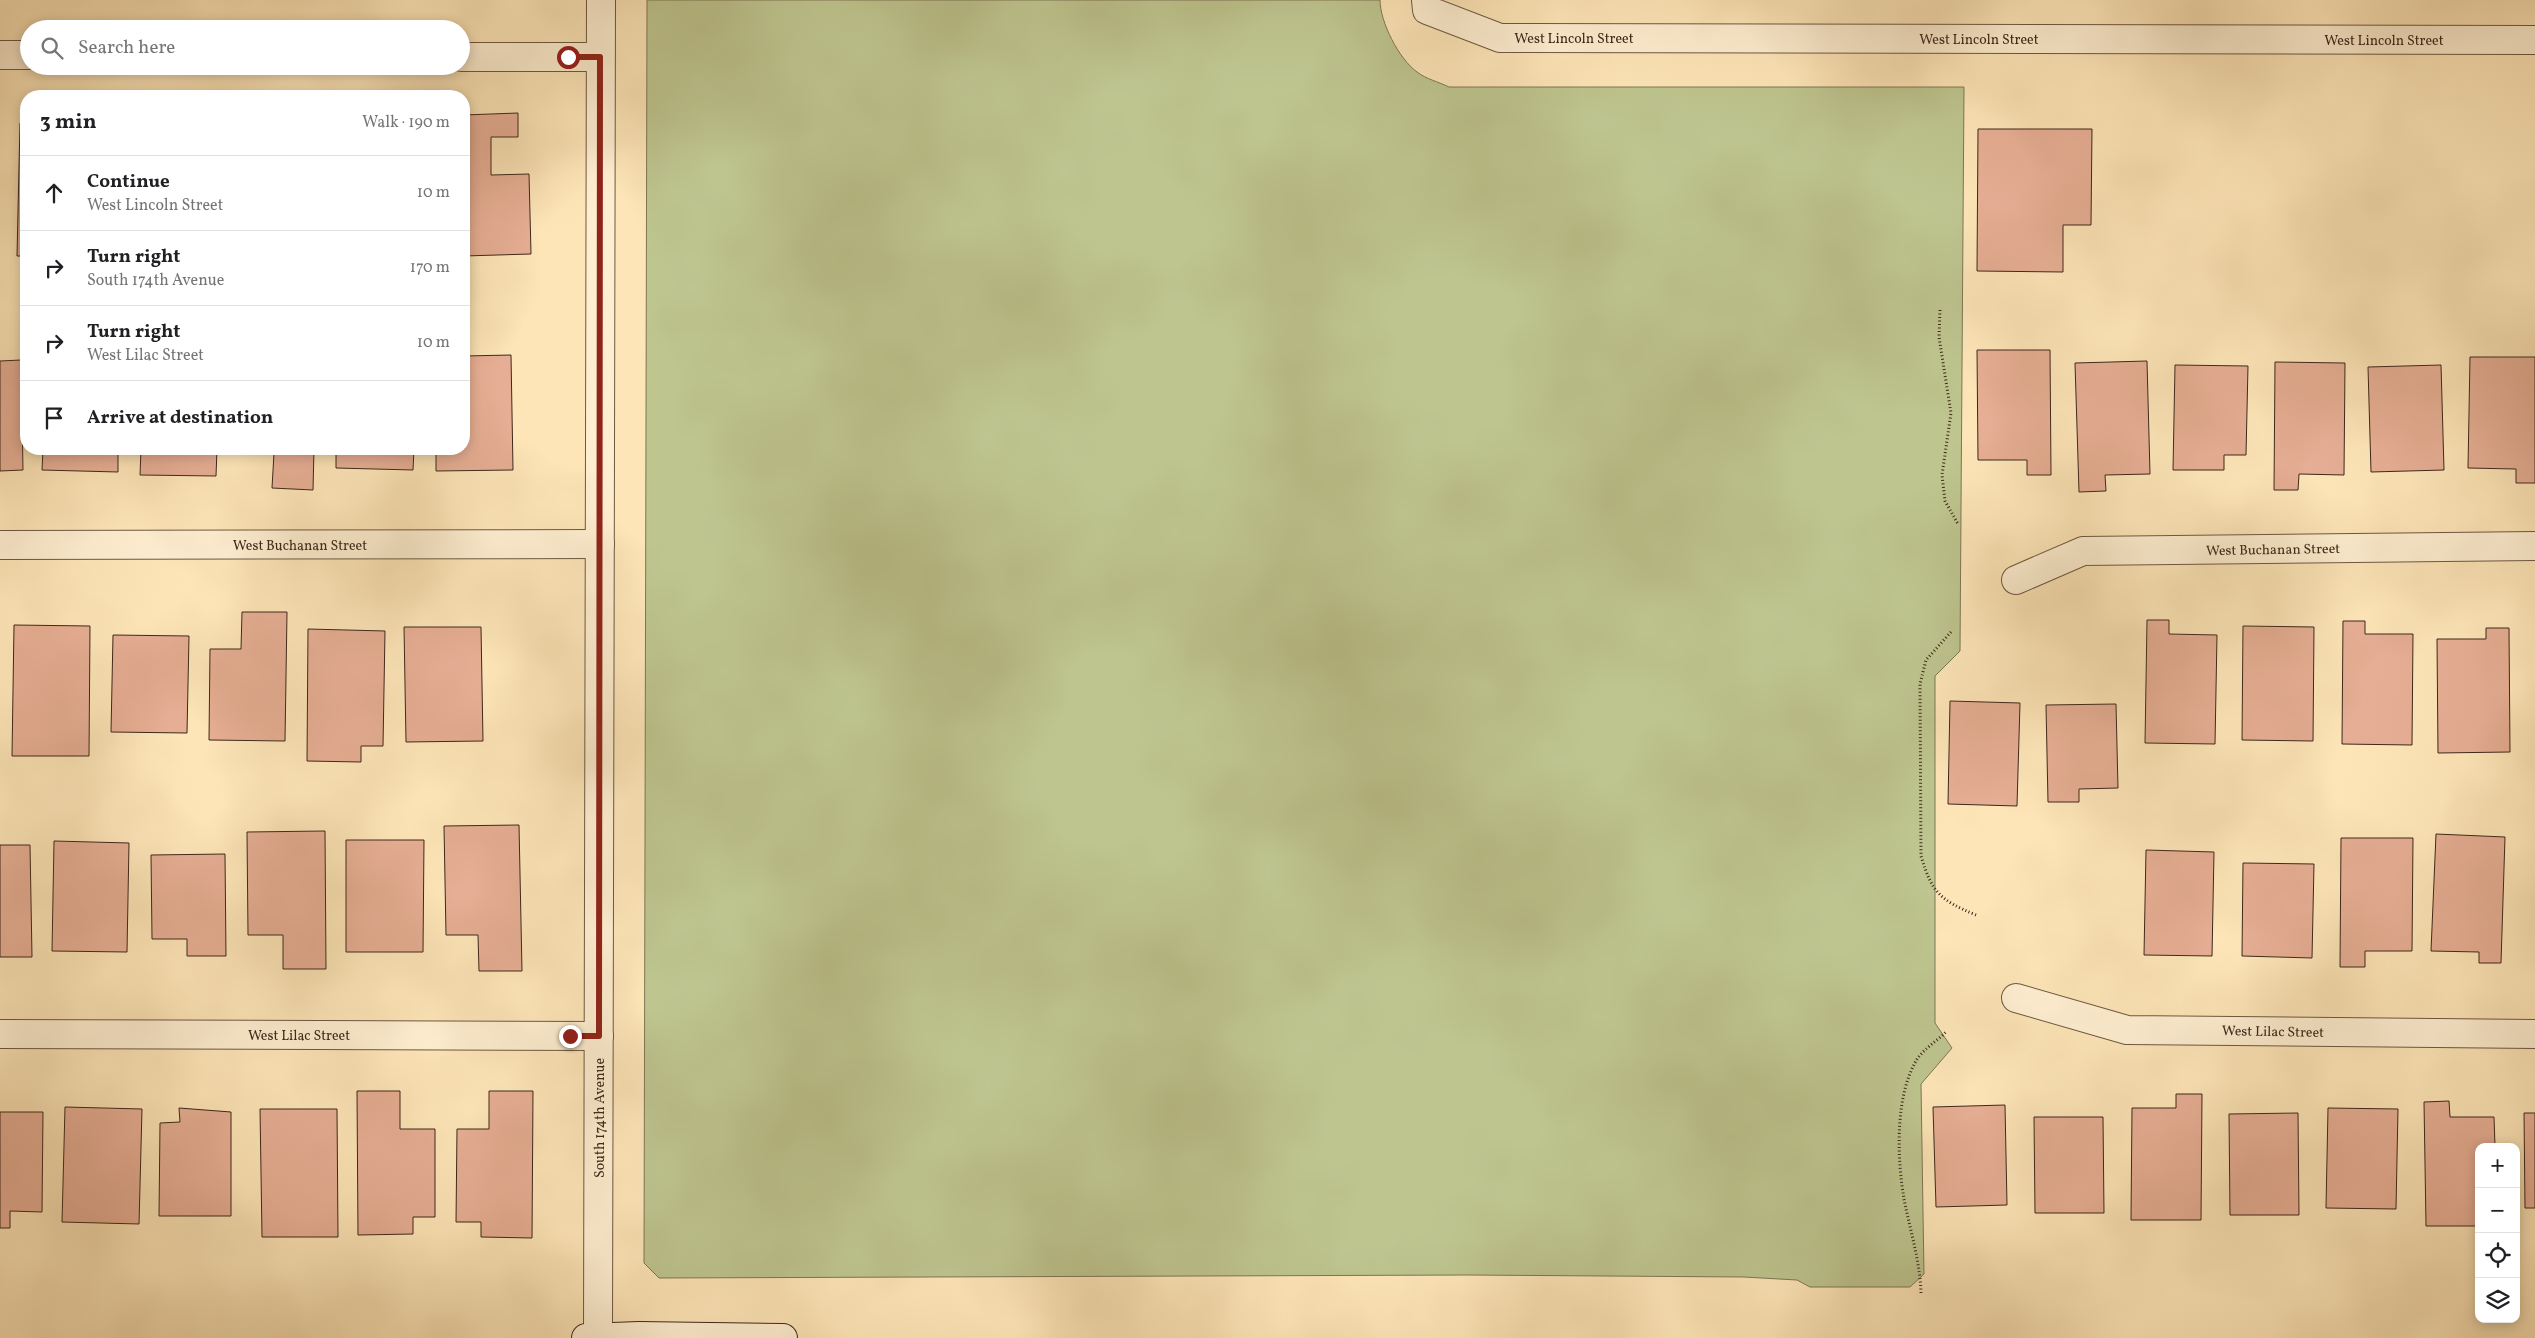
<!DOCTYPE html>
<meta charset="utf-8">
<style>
body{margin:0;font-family:Vollkorn,serif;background:#f6f6f6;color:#202124}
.controls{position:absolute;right:15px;bottom:15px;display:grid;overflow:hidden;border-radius:10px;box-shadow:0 2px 12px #0003}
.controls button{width:45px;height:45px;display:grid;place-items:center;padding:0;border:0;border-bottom:1px solid #e0e0e0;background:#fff;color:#202124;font:25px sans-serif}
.stop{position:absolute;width:15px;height:15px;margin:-11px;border:4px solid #8f2418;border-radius:50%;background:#fff}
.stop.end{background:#8f2418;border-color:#fff;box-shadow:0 1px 5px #0008}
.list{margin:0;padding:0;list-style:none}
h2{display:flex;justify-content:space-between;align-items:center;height:65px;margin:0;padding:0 20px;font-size:21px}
h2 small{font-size:16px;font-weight:400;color:#757577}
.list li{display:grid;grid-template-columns:32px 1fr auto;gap:15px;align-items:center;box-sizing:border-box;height:75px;padding:0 20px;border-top:1px solid #e0e0e0}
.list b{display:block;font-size:19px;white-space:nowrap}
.list p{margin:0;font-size:16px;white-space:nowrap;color:#757577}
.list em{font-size:16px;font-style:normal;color:#757577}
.icon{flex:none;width:28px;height:28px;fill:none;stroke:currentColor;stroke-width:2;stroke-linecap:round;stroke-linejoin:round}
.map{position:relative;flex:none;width:2535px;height:1338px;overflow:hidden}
.search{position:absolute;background:#fff;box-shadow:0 2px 12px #0003;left:20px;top:20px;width:450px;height:55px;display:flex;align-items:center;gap:12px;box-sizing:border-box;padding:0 18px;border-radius:28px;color:#757577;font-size:19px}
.panel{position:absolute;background:#fff;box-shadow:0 2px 12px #0003;left:20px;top:90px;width:450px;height:365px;border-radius:20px}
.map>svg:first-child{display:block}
.green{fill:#bec58f;stroke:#7e7654}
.building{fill:#e6ae94;stroke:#3e281a}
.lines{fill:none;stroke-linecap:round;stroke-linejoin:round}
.street-casing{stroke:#6e5741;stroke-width:30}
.secondary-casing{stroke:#3e281a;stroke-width:30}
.path{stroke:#3e281a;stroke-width:3;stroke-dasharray:1 2.5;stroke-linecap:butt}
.street{stroke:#feeed0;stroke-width:28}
.secondary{stroke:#feeed0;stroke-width:28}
.route{stroke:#8f2418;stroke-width:6}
.labels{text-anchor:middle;stroke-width:5;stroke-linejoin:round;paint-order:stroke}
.street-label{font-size:14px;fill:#3e281a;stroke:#feeed0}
</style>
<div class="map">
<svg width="2535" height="1338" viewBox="0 0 2535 1338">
<rect width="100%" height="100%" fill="#fde5b7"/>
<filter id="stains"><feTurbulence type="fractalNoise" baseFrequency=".004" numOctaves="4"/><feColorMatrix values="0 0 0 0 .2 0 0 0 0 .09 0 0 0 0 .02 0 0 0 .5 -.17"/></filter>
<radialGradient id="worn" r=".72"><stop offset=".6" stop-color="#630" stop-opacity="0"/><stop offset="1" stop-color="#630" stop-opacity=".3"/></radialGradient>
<!-- green -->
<path class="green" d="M647 0H1380C1380 22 1399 59 1417 72 1426 79 1439 82 1449 87H1964L1960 651 1935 676V1023L1952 1048 1921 1084 1924 1274 1910 1287H1810L1797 1280 1744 1277 1468 1275 659 1278 644 1263Z"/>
<!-- building -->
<g class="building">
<polygon points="518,113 518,137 491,137 491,175 529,174 531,254 464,256 464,115"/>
<polygon points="20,123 26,123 26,256 17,256"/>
<polygon points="1978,129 2092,129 2091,225 2063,225 2063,272 1977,271"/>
<polygon points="1977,350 2050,350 2051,475 2027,475 2027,460 1978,460"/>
<polygon points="511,355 513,470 436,471 436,449 464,449 464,356"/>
<polygon points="2470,357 2535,357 2535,483 2516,483 2516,469 2468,468"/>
<polygon points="21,360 23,470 0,471 0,361"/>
<polygon points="2147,361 2150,474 2105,475 2106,491 2079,492 2075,363"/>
<polygon points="2275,362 2345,363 2344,475 2299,474 2298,490 2274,490"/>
<polygon points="2175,365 2248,366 2246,455 2224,455 2224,470 2173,470"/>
<polygon points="2441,365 2444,470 2371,472 2368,367"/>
<polygon points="43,449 118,449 118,472 42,470"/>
<polygon points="141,449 217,449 216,476 140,475"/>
<polygon points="238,449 314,449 313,490 272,488 274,453 238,451"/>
<polygon points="336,449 414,449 413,470 336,468"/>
<polygon points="242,612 287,612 285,741 209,740 210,649 241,649"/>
<polygon points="2147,620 2169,620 2169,634 2217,635 2215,744 2145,743"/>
<polygon points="2343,621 2365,621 2365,634 2413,634 2412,745 2342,744"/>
<polygon points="14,625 90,626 89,756 12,756"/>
<polygon points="2243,626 2314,627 2313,741 2242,740"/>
<polygon points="404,627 481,627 483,741 406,742"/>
<polygon points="2486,628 2509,628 2510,752 2438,753 2437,639 2486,639"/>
<polygon points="308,629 385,631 383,746 361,746 361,762 307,761"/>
<polygon points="113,635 189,636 187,733 111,732"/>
<polygon points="1950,701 2020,703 2017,806 1948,804"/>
<polygon points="2116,704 2118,788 2079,789 2079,802 2048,802 2046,705"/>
<polygon points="519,825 522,971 479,971 478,935 446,935 444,826"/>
<polygon points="325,831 326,969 283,969 283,935 248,935 247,832"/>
<polygon points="2436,834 2505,837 2501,963 2479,963 2479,952 2431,951"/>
<polygon points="2341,838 2413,838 2412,951 2365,951 2365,967 2340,967"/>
<polygon points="346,840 424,840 423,952 346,952"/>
<polygon points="54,841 129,843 127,952 52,951"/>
<polygon points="0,845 30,845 32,957 0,957"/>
<polygon points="2146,850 2214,852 2212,956 2144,955"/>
<polygon points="225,854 226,956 187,956 187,939 152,939 151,855"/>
<polygon points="2243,863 2314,864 2312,958 2242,956"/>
<polygon points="357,1091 400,1091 400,1129 435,1129 435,1217 413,1217 413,1234 358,1235"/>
<polygon points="489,1091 533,1091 532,1238 481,1237 481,1222 456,1222 457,1129 489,1129"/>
<polygon points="2176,1094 2202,1094 2201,1220 2131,1220 2132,1108 2176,1108"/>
<polygon points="2449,1101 2450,1117 2494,1117 2495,1147 2479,1147 2479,1226 2426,1226 2424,1102"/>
<polygon points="2005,1105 2007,1205 1936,1207 1933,1107"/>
<polygon points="65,1107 142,1109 139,1224 62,1222"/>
<polygon points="179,1108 231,1112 231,1216 159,1216 160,1123 180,1122"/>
<polygon points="2328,1108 2398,1109 2396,1209 2326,1208"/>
<polygon points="260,1109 337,1109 338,1237 262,1237"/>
<polygon points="0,1112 43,1112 42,1212 10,1211 10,1228 0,1228"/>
<polygon points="2298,1113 2299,1215 2230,1215 2229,1114"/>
<polygon points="2524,1113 2535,1113 2535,1208 2525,1208"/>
<polygon points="2034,1117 2103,1117 2104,1213 2035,1213"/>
</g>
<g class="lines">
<defs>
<g id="street">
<polyline points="1426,0 1427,10 1500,38 2535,40"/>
<polyline points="0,55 29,55"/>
<polyline points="461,57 600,57"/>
<polyline points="0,545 600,544"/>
<polyline points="2016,580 2083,551 2535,546"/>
<polyline points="2016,998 2127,1030 2535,1034"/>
<polyline points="0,1034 599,1036"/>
<polyline points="598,1336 601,0"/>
</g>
<polyline id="secondary" points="586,1338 639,1336 783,1338"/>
</defs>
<!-- street casing -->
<use href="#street" class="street-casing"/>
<!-- secondary casing -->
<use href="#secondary" class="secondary-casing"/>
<!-- path -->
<g class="path">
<polyline points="1940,310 1939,337 1951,413 1942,475 1945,501 1958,524"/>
<path d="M1951 632 1926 660 1920 684 1921 856C1932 893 1940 900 1976 915"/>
<path d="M1921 1293C1920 1261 1910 1230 1904 1199 1897 1158 1895 1097 1916 1061 1922 1050 1937 1041 1946 1032"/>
</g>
<!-- street -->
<use href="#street" class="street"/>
<!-- secondary -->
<use href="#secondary" class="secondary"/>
</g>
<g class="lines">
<!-- route -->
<polyline class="route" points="568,57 600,57 599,1036 570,1036"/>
</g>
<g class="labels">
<!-- street labels -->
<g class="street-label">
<text x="1574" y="43">West Lincoln Street</text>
<text x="1979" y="44">West Lincoln Street</text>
<text x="2384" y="45">West Lincoln Street</text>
<text x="300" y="550">West Buchanan Street</text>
<text transform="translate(2273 549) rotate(-1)" y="5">West Buchanan Street</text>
<text transform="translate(2273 1031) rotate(1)" y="5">West Lilac Street</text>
<text x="299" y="1040">West Lilac Street</text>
<text transform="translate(599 1118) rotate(-90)" y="5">South 174th Avenue</text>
</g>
</g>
<rect width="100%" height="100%" filter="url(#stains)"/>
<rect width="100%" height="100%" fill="url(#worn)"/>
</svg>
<div class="controls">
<button>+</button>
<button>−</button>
<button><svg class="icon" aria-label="locate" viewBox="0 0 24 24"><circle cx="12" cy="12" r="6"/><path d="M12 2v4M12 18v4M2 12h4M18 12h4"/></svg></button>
<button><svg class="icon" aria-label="layers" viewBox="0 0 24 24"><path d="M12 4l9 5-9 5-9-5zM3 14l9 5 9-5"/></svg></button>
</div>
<div class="stop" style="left:568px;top:57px"></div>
<div class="stop end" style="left:570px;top:1036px"></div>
<div class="search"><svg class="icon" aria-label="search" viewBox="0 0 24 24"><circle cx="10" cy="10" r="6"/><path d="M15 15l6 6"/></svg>Search here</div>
<section class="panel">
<h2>3 min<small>Walk · 190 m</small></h2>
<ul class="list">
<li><svg class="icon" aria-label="ahead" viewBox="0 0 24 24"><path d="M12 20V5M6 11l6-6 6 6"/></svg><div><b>Continue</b><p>West Lincoln Street</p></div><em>10 m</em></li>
<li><svg class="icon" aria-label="right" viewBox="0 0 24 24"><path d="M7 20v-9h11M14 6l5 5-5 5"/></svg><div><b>Turn right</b><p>South 174th Avenue</p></div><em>170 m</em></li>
<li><svg class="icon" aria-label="right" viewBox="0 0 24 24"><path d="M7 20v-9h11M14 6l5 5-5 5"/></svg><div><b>Turn right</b><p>West Lilac Street</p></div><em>10 m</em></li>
<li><svg class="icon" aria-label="arrive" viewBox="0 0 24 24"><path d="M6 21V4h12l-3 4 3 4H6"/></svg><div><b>Arrive at destination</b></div></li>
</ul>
</section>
</div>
